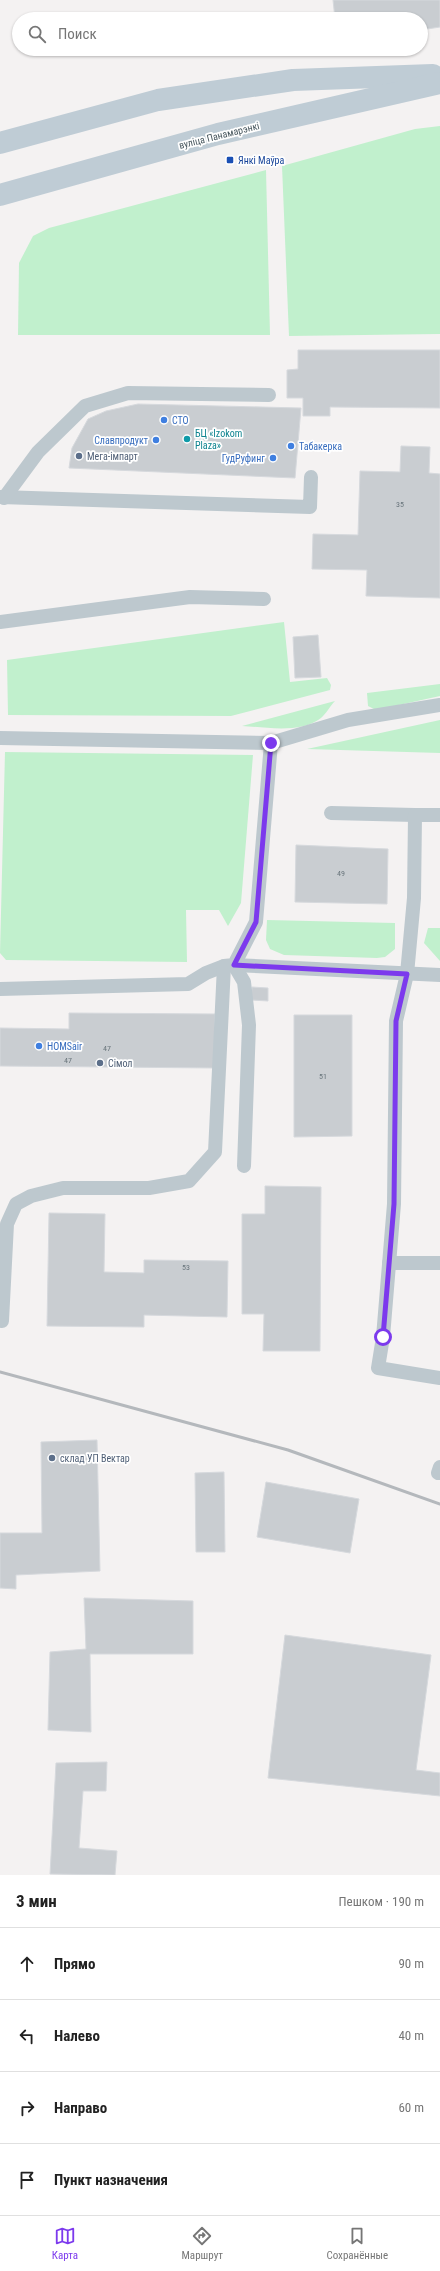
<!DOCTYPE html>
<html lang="ru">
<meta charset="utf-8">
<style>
body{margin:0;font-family:"Roboto Condensed",sans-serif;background:#f6f6f6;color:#222}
.stop{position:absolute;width:12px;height:12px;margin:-9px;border:3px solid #7c3aed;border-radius:50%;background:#fff}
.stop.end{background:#7c3aed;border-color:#fff;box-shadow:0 1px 4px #0008}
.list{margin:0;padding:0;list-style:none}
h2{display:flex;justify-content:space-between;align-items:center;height:52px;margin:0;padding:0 16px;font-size:17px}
h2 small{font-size:13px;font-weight:400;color:#767676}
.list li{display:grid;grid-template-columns:26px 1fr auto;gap:12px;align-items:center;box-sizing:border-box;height:72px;padding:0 16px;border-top:1px solid #e0e0e0}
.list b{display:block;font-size:15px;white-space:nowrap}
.list em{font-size:13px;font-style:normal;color:#767676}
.icon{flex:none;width:22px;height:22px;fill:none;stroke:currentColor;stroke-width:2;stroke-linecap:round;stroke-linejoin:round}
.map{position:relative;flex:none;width:440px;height:1875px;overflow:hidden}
.search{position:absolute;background:#fff;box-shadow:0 1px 3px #0004;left:12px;right:12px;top:12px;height:44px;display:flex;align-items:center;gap:10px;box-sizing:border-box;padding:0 14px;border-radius:22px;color:#767676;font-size:15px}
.sheet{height:340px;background:#fff}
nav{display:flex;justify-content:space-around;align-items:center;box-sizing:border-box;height:56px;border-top:1px solid #e0e0e0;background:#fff;font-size:11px;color:#767676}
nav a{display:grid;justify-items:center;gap:2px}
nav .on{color:#7c3aed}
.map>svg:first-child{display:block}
.green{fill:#c1f0cd}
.building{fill:#c9cdd1;stroke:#d6d9dd}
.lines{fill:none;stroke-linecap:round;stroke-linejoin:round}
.service{stroke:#bdc8ce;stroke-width:14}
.secondary{stroke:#bfccd5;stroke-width:22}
.rail{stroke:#b4b8bc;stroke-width:3}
.route{stroke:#7c3aed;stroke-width:5}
.transit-dot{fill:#1a4fb4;stroke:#fff;stroke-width:1.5}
.shop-dot{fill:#3f7fe0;stroke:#fff;stroke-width:1.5}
.culture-dot{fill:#0f9aa8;stroke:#fff;stroke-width:1.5}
.service-dot{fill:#5c6f8a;stroke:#fff;stroke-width:1.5}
.labels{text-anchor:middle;stroke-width:3.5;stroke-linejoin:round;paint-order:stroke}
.number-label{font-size:8px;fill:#69757c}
.street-label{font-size:10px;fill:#49585f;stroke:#fff}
.transit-label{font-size:10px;fill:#164399;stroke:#fff;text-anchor:start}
.shop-label{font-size:10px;fill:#366cbe;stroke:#fff;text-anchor:start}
.culture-label{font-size:10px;fill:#0d838f;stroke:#fff;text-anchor:start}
.service-label{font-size:10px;fill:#4e5e75;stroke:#fff;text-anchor:start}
</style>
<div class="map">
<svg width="440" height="1875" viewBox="0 0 440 1875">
<rect width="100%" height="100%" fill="#f4f2f2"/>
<!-- green -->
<g class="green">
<polygon points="440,126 440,334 289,336 282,166 415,129"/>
<polygon points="266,170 270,335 18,335 19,263 33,236 49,228"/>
<polygon points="284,622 290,682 327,678 331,685 330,690 231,716 8,715 7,660"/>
<polygon points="440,684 440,696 376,710 368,706 367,693"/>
<path d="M335 701C330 706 326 714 321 718 301 734 265 727 242 726Z"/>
<polygon points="440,720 440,753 307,749"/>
<polygon points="5,752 253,755 241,903 228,926 219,910 186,910 187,962 6,960 0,953"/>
<polygon points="267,920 395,923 395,949 385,957 377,958 284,955 270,949 266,940"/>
<polygon points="428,928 440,928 440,961 424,943"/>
</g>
<!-- building -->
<g class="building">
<polygon points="333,0 440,0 440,27 421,30 421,19 335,19"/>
<polygon points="298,350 440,350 440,408 330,407 330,416 303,416 303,398 287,398 287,370 298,369"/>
<polygon points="138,404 301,408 295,478 69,468 72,448 88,419 106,411"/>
<polygon points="401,446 430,447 429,473 440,474 440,598 366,596 367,570 312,569 313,534 358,535 360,471 400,472"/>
<polygon points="318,635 321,677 295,678 293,637"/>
<polygon points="296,845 388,849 387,904 295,902"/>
<polygon points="252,987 268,988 268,1001 251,1000"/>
<polygon points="69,1013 215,1014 214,1068 0,1066 0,1028 69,1029"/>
<polygon points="294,1015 352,1015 352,1136 294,1137"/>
<polygon points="265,1186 321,1187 320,1351 263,1351 264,1314 242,1314 242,1214 265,1214"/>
<polygon points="49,1213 105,1214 104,1272 144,1273 144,1260 228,1261 227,1317 144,1315 144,1327 47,1326"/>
<polygon points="97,1440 100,1571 16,1575 16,1589 0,1588 0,1533 42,1533 41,1442"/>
<polygon points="224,1472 225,1552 196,1552 195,1473"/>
<polygon points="266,1482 359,1499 350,1553 257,1537"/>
<polygon points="84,1598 193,1601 193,1654 90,1654 91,1732 48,1730 50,1652 86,1649"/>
<polygon points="285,1635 431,1655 416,1770 440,1773 440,1796 268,1778"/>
<polygon points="107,1762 106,1791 83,1791 79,1848 117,1851 115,1875 50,1874 56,1763"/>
</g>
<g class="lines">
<!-- service -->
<g class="service">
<polyline points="0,497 310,507 311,477"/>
<polyline points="4,498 38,452 85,406 128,393 269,395"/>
<polyline points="0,622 190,597 264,599"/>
<polyline points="0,738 271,743 348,720 440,705"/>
<polyline points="331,813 415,815"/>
<polyline points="440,815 415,815 414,898 407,974 396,1021 394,1204 383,1337 378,1368 440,1378"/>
<polyline points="234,965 440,975"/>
<polyline points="234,965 244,982 249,1025 244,1166"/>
<polyline points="0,989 188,984 206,973 224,966"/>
<polyline points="389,1263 440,1263"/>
<polyline points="2,1321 7,1224 16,1204 31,1196 63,1188 149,1188 189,1181 215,1152 224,966 234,965 256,922 271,743"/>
<polyline points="440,1467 438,1473 440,1473"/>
</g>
<!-- secondary -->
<g class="secondary">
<polyline points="0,143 158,100 293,80 433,75"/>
<polyline points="0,195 218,134 440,83"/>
</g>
<!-- rail -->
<polyline class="rail" points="0,1372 288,1450 440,1504"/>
</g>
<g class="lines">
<!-- route -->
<polyline class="route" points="271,743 256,922 234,965 407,974 396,1021 394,1204 383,1337"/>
</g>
<!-- markers -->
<rect class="transit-dot" x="226" y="156" width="8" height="8" rx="2"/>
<g class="shop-dot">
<circle cx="164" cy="420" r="4"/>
<circle cx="156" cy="440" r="4"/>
<circle cx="291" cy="446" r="4"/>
<circle cx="273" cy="458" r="4"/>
<circle cx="39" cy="1046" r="4"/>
</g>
<circle class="culture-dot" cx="187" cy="439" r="4"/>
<g class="service-dot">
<circle cx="79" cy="456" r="4"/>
<circle cx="100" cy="1063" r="4"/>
<circle cx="52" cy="1458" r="4"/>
</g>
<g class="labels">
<!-- number labels -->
<g class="number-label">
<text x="400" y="507">35</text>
<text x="341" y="876">49</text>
<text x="107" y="1051">47</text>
<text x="68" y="1063">47</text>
<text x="323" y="1079">51</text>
<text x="186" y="1270">53</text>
</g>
<!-- street labels -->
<g class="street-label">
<text transform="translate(219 135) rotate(-14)" y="4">вуліца Панамарэнкі</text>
</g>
<!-- transit labels -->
<g class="transit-label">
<text x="238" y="164">Янкі Маўра</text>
</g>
<!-- shop labels -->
<g class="shop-label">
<text x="172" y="424">СТО</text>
<text x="148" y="444" text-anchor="end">Славпродукт</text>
<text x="299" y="450">Табакерка</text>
<text x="265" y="462" text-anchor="end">ГудРуфинг</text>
<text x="47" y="1050">HOMSair</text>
</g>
<!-- culture labels -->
<g class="culture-label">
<text x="195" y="437">БЦ «Izokom<tspan x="195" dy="12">Plaza»</tspan></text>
</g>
<!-- service labels -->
<g class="service-label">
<text x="87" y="460">Мега-імпарт</text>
<text x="108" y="1067">Сімол</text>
<text x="60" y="1462">склад УП Вектар</text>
</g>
</g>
</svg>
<div class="stop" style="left:383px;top:1337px"></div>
<div class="stop end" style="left:271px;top:743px"></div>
<div class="search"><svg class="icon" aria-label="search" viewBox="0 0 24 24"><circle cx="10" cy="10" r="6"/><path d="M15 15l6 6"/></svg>Поиск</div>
</div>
<section class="sheet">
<h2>3 мин<small>Пешком · 190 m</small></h2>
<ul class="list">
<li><svg class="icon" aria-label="ahead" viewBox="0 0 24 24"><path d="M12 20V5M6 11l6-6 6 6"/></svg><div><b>Прямо</b></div><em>90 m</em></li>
<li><svg class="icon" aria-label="left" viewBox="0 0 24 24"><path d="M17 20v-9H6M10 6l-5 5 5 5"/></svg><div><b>Налево</b></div><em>40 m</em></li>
<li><svg class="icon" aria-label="right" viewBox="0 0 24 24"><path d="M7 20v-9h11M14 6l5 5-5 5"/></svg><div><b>Направо</b></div><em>60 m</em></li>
<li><svg class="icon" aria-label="arrive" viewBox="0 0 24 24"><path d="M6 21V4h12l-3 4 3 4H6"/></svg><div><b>Пункт назначения</b></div></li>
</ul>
</section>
<nav>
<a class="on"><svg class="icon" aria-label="map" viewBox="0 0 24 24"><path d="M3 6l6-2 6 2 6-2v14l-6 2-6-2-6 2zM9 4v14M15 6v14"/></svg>Карта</a>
<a><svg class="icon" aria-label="directions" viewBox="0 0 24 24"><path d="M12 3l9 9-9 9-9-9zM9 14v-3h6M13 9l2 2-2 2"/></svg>Маршрут</a>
<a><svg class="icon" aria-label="saved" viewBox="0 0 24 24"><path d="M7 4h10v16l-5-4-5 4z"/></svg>Сохранённые</a>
</nav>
